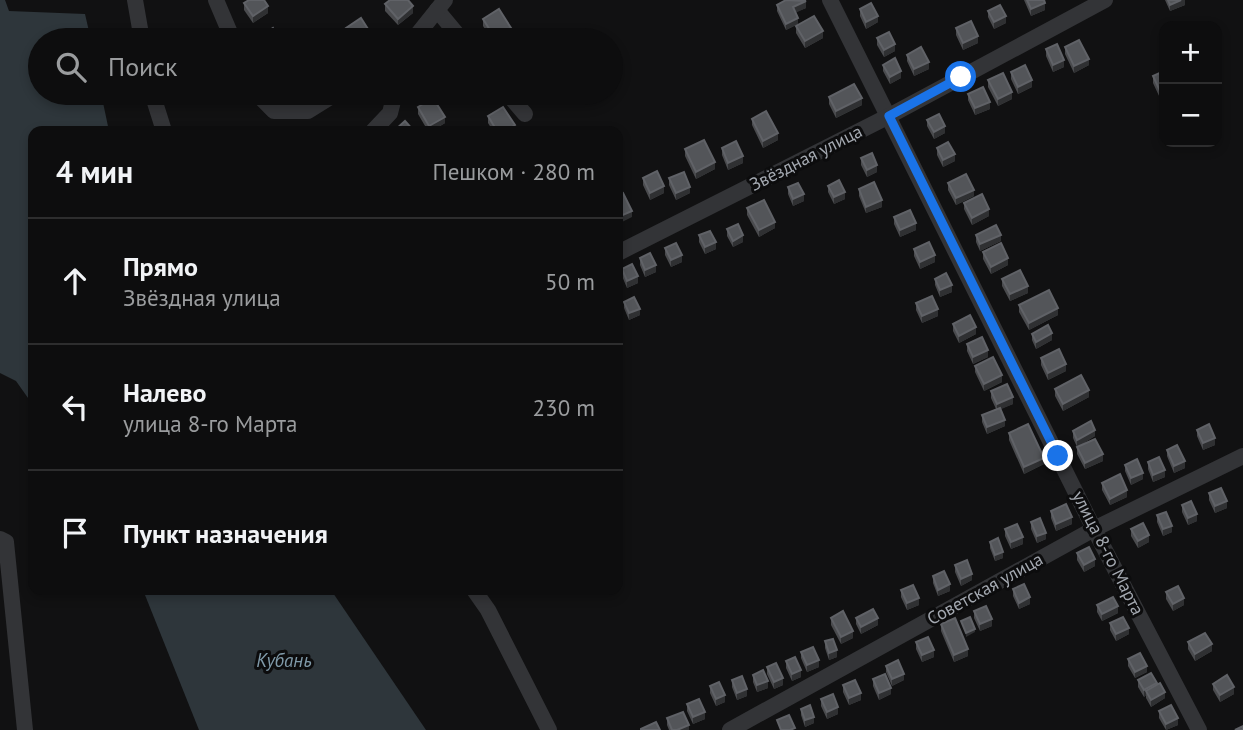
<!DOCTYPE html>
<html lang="ru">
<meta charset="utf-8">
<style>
body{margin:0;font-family:"PT Sans",sans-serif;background:#1b1b1c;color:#f1f3f6}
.controls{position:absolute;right:21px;top:21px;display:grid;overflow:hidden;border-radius:14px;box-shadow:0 4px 10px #0003}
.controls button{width:63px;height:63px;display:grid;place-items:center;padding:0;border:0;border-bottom:2px solid #2d2d2e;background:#0d0d0e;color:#f1f3f6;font:35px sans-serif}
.stop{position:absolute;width:21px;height:21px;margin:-16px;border:5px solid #1a73e8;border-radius:50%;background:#fff}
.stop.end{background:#1a73e8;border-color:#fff;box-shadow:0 2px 7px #0008}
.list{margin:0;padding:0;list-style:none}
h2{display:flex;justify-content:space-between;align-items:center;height:91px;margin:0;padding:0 28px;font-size:30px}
h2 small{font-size:23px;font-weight:400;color:#9a9c9e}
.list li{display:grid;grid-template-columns:46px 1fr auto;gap:21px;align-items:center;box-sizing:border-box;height:126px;padding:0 28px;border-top:2px solid #2d2d2e}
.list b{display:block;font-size:26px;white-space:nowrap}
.list p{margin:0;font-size:23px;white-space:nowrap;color:#9a9c9e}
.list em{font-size:23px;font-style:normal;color:#9a9c9e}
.icon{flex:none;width:38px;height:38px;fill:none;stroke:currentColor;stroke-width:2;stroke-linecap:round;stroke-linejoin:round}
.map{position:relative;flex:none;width:1243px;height:730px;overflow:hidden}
.search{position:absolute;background:#0d0d0e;box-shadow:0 4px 10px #0003;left:28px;top:28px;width:595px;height:77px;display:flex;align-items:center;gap:18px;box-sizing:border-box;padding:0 24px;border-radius:38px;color:#9a9c9e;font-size:26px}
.panel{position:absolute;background:#0d0d0e;box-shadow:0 4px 10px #0003;left:28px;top:126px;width:595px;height:469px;border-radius:14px}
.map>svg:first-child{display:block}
.water{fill:#2e363b}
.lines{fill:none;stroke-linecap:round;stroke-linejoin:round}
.minor{stroke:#333437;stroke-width:16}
.wall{fill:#4a4b4e}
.shaded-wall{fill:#2f3032}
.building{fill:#535559;stroke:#606267;stroke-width:2}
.route{stroke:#1a73e8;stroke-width:9}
.labels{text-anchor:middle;stroke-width:6;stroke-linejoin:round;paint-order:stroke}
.street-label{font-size:18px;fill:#a4a9b1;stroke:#0c0c0d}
.water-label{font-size:19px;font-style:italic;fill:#7f99a8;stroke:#0c0c0d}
</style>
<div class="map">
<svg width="1243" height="730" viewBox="0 0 1243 730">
<rect width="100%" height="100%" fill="#111112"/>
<!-- water -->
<g class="water">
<polygon points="0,0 5,0 9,11 85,14 91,40 40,40 40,93 101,93 109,131 33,131 33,405 16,381 0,373"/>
<polygon points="143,590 331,590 426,730 199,730"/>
</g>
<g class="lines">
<!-- minor -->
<g class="minor">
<polyline points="135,0 142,40"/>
<polyline points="216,0 233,40"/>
<polyline points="830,0 1094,529 1199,730"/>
<polyline points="437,10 462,40"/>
<polyline points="413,40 445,0"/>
<polyline points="152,93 164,131"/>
<polyline points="256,93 274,111 308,111 337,93"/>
<polyline points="507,93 525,114"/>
<polyline points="373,131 390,113 395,93"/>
<polyline points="618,253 889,116 1105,0"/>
<polyline points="0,539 6,542 25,730"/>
<polyline points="474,590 488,610 549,730"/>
<polyline points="730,730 1094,529 1243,456"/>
</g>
</g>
<!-- wall -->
<g class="wall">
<polygon points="1024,0 1044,0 1045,10 1031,16"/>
<polygon points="1165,0 1185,0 1185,5 1170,11"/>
<polygon points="244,3 268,13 253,23 244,10"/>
<polygon points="385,4 413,13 398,25 385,11"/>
<polygon points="777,5 806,8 796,12 798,24 786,30 777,11"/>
<polygon points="860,9 878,22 866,29 860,16"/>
<polygon points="988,11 1006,23 994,29 988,17"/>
<polygon points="483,19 511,35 502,40 492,40 483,26"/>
<polygon points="796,26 823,38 805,48 796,33"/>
<polygon points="346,28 373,40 350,40 346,35"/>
<polygon points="956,28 978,43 963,50 956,35"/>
<polygon points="877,38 895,51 884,57 877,45"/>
<polygon points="1065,47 1089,65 1074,73 1065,54"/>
<polygon points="1046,49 1064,67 1053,72 1046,56"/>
<polygon points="907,55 929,69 914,76 907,61"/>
<polygon points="883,65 901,78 890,84 883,71"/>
<polygon points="1164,71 1164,96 1160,98 1153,83 1153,76"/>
<polygon points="1011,72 1032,87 1018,94 1011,79"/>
<polygon points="988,80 1012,99 998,106 988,87"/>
<polygon points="429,93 447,93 436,102 445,123 432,131 428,131 418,114 418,107 433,98"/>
<polygon points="465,93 488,93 488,96 473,105"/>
<polygon points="968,94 990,109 975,115 968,100"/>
<polygon points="829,97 862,105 836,118 829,104"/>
<polygon points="488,116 515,131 493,131 488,123"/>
<polygon points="752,119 778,140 763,148 752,125"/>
<polygon points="927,120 945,133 934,139 927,126"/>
<polygon points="722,148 743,163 728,170 722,155"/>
<polygon points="937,148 955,161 943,167 937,155"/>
<polygon points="685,149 715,169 696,179 685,156"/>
<polygon points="861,158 877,172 867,177 861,165"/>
<polygon points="643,178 664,193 650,200 643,185"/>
<polygon points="669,178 690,193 676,200 669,185"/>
<polygon points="948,183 974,196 956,205 948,190"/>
<polygon points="828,186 845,199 834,204 828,192"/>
<polygon points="788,187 804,201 793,206 788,194"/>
<polygon points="859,189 882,207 866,213 859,196"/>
<polygon points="964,203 989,216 972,225 964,209"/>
<polygon points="747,208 775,228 759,237 747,215"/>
<polygon points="894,217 916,230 900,237 894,224"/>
<polygon points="727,229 743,242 733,247 727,236"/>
<polygon points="699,235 716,249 705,254 699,242"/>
<polygon points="976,235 1001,241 980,251 976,242"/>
<polygon points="665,248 682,262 671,267 665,255"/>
<polygon points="914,249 935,262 920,269 914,256"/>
<polygon points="983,252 1008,265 991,274 983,259"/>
<polygon points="640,258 656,272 645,277 640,265"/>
<polygon points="622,269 638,283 627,288 622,276"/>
<polygon points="935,279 952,292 940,297 935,285"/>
<polygon points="1002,279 1028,293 1010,301 1002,286"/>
<polygon points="624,302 640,315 629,320 624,308"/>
<polygon points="916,303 938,316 922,323 916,310"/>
<polygon points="1019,305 1058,315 1029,330 1019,312"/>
<polygon points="953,324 976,334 959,343 953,331"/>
<polygon points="1032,334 1052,340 1036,349 1032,340"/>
<polygon points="967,344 988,357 973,364 967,351"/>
<polygon points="1041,358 1066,371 1048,380 1041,365"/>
<polygon points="975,366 1002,382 984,391 975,372"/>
<polygon points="1055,389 1089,397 1063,411 1055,396"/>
<polygon points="991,391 1013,404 1000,409 1005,426 987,434 982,422 982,415 996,409 991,398"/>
<polygon points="1197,430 1215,445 1203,450 1197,436"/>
<polygon points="1073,431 1095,436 1077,447 1073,438"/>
<polygon points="1009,433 1044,464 1024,474 1009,440"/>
<polygon points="1077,447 1103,461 1085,469 1077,454"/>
<polygon points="1167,450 1185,468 1174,473 1167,456"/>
<polygon points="1148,462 1165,477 1153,482 1148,469"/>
<polygon points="1125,465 1143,479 1131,485 1125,471"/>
<polygon points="1102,483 1127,497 1110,505 1102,490"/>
<polygon points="1209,493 1227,508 1215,513 1209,500"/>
<polygon points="1182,505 1197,521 1188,525 1182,512"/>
<polygon points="1051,511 1072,524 1056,531 1051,518"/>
<polygon points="1157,515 1172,532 1163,536 1157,522"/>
<polygon points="1031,522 1046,539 1037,543 1031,529"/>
<polygon points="1005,529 1023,544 1011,549 1005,536"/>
<polygon points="1131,529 1149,542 1138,548 1131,536"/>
<polygon points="990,542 1003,558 995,561 990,548"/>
<polygon points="1077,553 1095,566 1084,572 1077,560"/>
<polygon points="955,565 972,580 961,586 955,572"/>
<polygon points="933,576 950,591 938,596 933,583"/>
<polygon points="1013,589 1030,604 1019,609 1013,596"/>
<polygon points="901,590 919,605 907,610 901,597"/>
<polygon points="1166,592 1184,605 1173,611 1166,599"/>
<polygon points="1097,605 1118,613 1102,621 1097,612"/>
<polygon points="974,611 992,626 980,631 974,618"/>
<polygon points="831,618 853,638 841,644 831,625"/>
<polygon points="856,618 878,625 861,634 856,624"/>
<polygon points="1110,623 1129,634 1116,641 1110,630"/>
<polygon points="941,624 968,656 954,662 941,631"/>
<polygon points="825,641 837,657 829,660 825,648"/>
<polygon points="916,642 934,657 922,662 916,649"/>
<polygon points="1188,642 1212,651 1195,661 1188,649"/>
<polygon points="801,652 819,667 807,672 801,658"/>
<polygon points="1128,659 1147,672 1135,678 1128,666"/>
<polygon points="786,661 801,677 792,681 786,668"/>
<polygon points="886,666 904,680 892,686 886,672"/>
<polygon points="767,667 783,685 774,689 767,674"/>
<polygon points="753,675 768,688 757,692 753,682"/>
<polygon points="873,679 891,694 879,700 873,686"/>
<polygon points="732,680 747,696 737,700 732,687"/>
<polygon points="1138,680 1157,685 1165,698 1151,707 1146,698 1146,695 1144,697 1138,687"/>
<polygon points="1213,684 1234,694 1220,702 1213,690"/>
<polygon points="843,685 861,700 849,705 843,692"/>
<polygon points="710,686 725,702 716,706 710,693"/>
<polygon points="821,699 838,714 827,719 821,706"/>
<polygon points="687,704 705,719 693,724 687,711"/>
<polygon points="801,709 814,723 805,727 801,715"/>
<polygon points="1159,711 1178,725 1166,730 1159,718"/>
<polygon points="667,718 689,730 669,730 667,725"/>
</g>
<!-- shaded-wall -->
<g class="shaded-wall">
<polygon points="1181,0 1185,0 1185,5 1170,11 1170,5"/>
<polygon points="806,1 806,8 793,14 793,7"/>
<polygon points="1045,3 1045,10 1031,16 1031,9"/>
<polygon points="268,6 268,13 253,23 253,16"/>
<polygon points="413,6 413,13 398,25 398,19"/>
<polygon points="878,16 878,22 866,29 866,22"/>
<polygon points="1006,16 1006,23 994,29 994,22"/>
<polygon points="798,18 798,24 786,30 786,24"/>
<polygon points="511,28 511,35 502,40 495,40 495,38"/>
<polygon points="823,31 823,38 805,48 805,41"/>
<polygon points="978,36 978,43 963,50 963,43"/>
<polygon points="895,44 895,51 884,57 884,50"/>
<polygon points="1089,59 1089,65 1074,73 1074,66"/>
<polygon points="1064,60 1064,67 1053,72 1053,65"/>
<polygon points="929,62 929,69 914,76 914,69"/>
<polygon points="901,71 901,78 890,84 890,77"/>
<polygon points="1032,80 1032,87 1018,94 1018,87"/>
<polygon points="1164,89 1164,96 1160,98 1160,91"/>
<polygon points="1012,92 1012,99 998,106 998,99"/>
<polygon points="439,93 447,93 436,102 436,95"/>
<polygon points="482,93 488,93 488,96 473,105 473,99"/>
<polygon points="862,98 862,105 836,118 836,111"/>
<polygon points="990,102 990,109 975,115 975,108"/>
<polygon points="445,117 445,123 432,131 429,131 429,126"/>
<polygon points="515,125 515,131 506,131"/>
<polygon points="945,126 945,133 934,139 934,132"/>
<polygon points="778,133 778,140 763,148 763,141"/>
<polygon points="955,154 955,161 943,167 943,160"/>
<polygon points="743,156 743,163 728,170 728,163"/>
<polygon points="715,162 715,169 696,179 696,172"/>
<polygon points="877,165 877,172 867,177 867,170"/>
<polygon points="664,186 664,193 650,200 650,193"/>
<polygon points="690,187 690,193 676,200 676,193"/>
<polygon points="974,190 974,196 956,205 956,198"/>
<polygon points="845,192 845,199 834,204 834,197"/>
<polygon points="804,194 804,201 793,206 793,199"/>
<polygon points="882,200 882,207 866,213 866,207"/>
<polygon points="989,209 989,216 972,225 972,218"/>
<polygon points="632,211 632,217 618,224 618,217"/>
<polygon points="775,222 775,228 759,237 759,230"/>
<polygon points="916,223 916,230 900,237 900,230"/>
<polygon points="743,235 743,242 733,247 733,241"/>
<polygon points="1001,235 1001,241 980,251 980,244"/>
<polygon points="716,242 716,249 705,254 705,247"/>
<polygon points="682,255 682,262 671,267 671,260"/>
<polygon points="935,255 935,262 920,269 920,262"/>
<polygon points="1008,258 1008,265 991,274 991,267"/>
<polygon points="656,265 656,272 645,277 645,270"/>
<polygon points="638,276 638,283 627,288 627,281"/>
<polygon points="952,285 952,292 940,297 940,290"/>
<polygon points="1028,286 1028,293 1010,301 1010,294"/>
<polygon points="1058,308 1058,315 1029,330 1029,323"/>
<polygon points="640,309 640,315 629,320 629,313"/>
<polygon points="938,309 938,316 922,323 922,316"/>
<polygon points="976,327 976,334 959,343 959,336"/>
<polygon points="1052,333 1052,340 1036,349 1036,342"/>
<polygon points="988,350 988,357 973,364 973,357"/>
<polygon points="1066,364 1066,371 1048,380 1048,373"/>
<polygon points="1002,375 1002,382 984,391 984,384"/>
<polygon points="1089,390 1089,397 1063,411 1063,404"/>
<polygon points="1013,397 1013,404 997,411 997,404"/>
<polygon points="1005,420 1005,426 987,434 987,427"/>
<polygon points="1095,430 1095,436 1077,447 1077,440"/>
<polygon points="1215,438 1215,445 1203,450 1203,443"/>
<polygon points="1103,454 1103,461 1085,469 1085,463"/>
<polygon points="1044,458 1044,464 1024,474 1024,467"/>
<polygon points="1185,461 1185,468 1174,473 1174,466"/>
<polygon points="1165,470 1165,477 1153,482 1153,475"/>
<polygon points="1143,473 1143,479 1131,485 1131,478"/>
<polygon points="1127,490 1127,497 1110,505 1110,499"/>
<polygon points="1227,501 1227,508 1215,513 1215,506"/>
<polygon points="1197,514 1197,521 1188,525 1188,518"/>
<polygon points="1072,517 1072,524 1056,531 1056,524"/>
<polygon points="1172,526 1172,532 1163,536 1163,529"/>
<polygon points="1046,533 1046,539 1037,543 1037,536"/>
<polygon points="1149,535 1149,542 1138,548 1138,541"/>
<polygon points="1023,537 1023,544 1011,549 1011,542"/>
<polygon points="1003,552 1003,558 995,561 995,555"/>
<polygon points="1095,559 1095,566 1084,572 1084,565"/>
<polygon points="972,574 972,580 961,586 961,579"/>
<polygon points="950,584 950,591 938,596 938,590"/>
<polygon points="1030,597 1030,604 1019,609 1019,603"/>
<polygon points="919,598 919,605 907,610 907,603"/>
<polygon points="1184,598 1184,605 1173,611 1173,604"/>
<polygon points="1118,606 1118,613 1102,621 1102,614"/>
<polygon points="878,618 878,625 861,634 861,627"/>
<polygon points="992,619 992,626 980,631 980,624"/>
<polygon points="1129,628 1129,634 1116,641 1116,634"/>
<polygon points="975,629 975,632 966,637 966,633"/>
<polygon points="853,631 853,638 841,644 841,637"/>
<polygon points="1212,644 1212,651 1195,661 1195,654"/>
<polygon points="968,649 968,656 954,662 954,655"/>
<polygon points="837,650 837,657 829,660 829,653"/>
<polygon points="934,650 934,657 922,662 922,655"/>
<polygon points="819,660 819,667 807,672 807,665"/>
<polygon points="1147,666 1147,672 1135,678 1135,672"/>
<polygon points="801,670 801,677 792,681 792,674"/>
<polygon points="904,674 904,680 892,686 892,679"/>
<polygon points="783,678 783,685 774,689 774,682"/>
<polygon points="768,681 768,688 757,692 757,685"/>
<polygon points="1157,683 1157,690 1146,691 1146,695 1144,697 1144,690"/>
<polygon points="1234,687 1234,694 1220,702 1220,695"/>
<polygon points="891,688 891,694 879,700 879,693"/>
<polygon points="747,689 747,696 737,700 737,693"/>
<polygon points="1165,692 1165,698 1151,707 1151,700"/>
<polygon points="861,693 861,700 849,705 849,698"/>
<polygon points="725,695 725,702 716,706 716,699"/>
<polygon points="838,707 838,714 827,719 827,712"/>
<polygon points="705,712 705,719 693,724 693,717"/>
<polygon points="814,717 814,723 805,727 805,720"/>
<polygon points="1178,718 1178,725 1166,730 1166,724"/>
<polygon points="689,725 689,730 677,730"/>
</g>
<!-- building -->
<g class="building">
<polygon points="249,0 264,0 268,6 253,16 244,3"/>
<polygon points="390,0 408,0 413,6 398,19 385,4"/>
<polygon points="786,0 806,1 793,7 798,18 786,24 777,5"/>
<polygon points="1027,0 1044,0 1045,3 1031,9"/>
<polygon points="1168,0 1181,0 1170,5"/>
<polygon points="871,3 878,16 866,22 860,9"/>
<polygon points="1000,5 1006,16 994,22 988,11"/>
<polygon points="499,9 511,28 495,38 483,19"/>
<polygon points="814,16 823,31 805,41 796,26"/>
<polygon points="361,18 373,37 368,40 354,40 346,28"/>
<polygon points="971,21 978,36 963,43 956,28"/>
<polygon points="273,28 281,40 259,40 258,38"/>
<polygon points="889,32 895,44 884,50 877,38"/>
<polygon points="1079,40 1089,59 1074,66 1065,47"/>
<polygon points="1057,44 1064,60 1053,65 1046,49"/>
<polygon points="921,47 929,62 914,69 907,55"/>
<polygon points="895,58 901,71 890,77 883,65"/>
<polygon points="1025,65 1032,80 1018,87 1011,72"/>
<polygon points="1164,71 1164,89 1160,91 1153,76"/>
<polygon points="1003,73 1012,92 998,99 988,80"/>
<polygon points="854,84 862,98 836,111 829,97"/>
<polygon points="983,87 990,102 975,108 968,94"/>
<polygon points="469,93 482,93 473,99"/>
<polygon points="433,98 445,117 429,126 418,107"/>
<polygon points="503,107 515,125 506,131 497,131 488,116"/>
<polygon points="766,111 778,133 763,141 752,119"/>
<polygon points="939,114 945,126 934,132 927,120"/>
<polygon points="405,121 414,131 394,131"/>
<polygon points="704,140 715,162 696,172 685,149"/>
<polygon points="736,141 743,156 728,163 722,148"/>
<polygon points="948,142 955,154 943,160 937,148"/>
<polygon points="872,153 877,165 867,170 861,158"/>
<polygon points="657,171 664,186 650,193 643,178"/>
<polygon points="684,172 690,187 676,193 669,178"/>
<polygon points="966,174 974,190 956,198 948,183"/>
<polygon points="839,180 845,192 834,197 828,186"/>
<polygon points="874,182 882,200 866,207 859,189"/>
<polygon points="798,183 804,194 793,199 788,187"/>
<polygon points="623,193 632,211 618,217 618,195"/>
<polygon points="982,194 989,209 972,218 964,203"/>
<polygon points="764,200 775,222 759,230 747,208"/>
<polygon points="910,210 916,223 900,230 894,217"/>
<polygon points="738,224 743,235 733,241 727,229"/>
<polygon points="996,225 1001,235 980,244 976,235"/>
<polygon points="710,231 716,242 705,247 699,235"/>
<polygon points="929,242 935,255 920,262 914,249"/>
<polygon points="676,243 682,255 671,260 665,248"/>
<polygon points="1001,243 1008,258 991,267 983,252"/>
<polygon points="650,253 656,265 645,270 640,258"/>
<polygon points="632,264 638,276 627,281 622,269"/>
<polygon points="1020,270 1028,286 1010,294 1002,279"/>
<polygon points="946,273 952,285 940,290 935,279"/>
<polygon points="1049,290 1058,308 1029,323 1019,305"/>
<polygon points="932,296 938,309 922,316 916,303"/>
<polygon points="634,297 640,309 629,313 624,302"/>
<polygon points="970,315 976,327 959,336 953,324"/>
<polygon points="1048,325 1052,333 1036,342 1032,334"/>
<polygon points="982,337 988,350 973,357 967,344"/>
<polygon points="1059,349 1066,364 1048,373 1041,358"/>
<polygon points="993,357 1002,375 984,384 975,366"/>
<polygon points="1081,375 1089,390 1063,404 1055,389"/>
<polygon points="1007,384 1013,397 997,404 991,391"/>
<polygon points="1000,408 1005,420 987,427 982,415"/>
<polygon points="1091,421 1095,430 1077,440 1073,431"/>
<polygon points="1028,424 1044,458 1024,467 1009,433"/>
<polygon points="1209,424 1215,438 1203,443 1197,430"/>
<polygon points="1095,439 1103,454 1085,463 1077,447"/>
<polygon points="1177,445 1185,461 1174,466 1167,450"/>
<polygon points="1159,457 1165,470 1153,475 1148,462"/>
<polygon points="1137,459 1143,473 1131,478 1125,465"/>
<polygon points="1120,474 1127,490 1110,499 1102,483"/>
<polygon points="1221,488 1227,501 1215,506 1209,493"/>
<polygon points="1191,501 1197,514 1188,518 1182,505"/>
<polygon points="1066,504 1072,517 1056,524 1051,511"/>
<polygon points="1166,512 1172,526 1163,529 1157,515"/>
<polygon points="1040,518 1046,533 1037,536 1031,522"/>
<polygon points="1143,523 1149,535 1138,541 1131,529"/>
<polygon points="1017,524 1023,537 1011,542 1005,529"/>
<polygon points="998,538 1003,552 995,555 990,542"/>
<polygon points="1089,547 1095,559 1084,565 1077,553"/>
<polygon points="967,560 972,574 961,579 955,565"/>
<polygon points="944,571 950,584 938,590 933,576"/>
<polygon points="1024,584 1030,597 1019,603 1013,589"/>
<polygon points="913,585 919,598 907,603 901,590"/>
<polygon points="1178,586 1184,598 1173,604 1166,592"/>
<polygon points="1113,597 1118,606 1102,614 1097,605"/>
<polygon points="986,606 992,619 980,624 974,611"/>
<polygon points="873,609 878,618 861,627 856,618"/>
<polygon points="843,611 853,631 841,637 831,618"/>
<polygon points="970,617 975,629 966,633 961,621"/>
<polygon points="1123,617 1129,628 1116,634 1110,623"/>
<polygon points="955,618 968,649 954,655 941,624"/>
<polygon points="1205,633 1212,644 1195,654 1188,642"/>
<polygon points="928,637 934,650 922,655 916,642"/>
<polygon points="833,639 837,650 829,653 825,641"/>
<polygon points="813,647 819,660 807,665 801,652"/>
<polygon points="1140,653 1147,666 1135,672 1128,659"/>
<polygon points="795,657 801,670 792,674 786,661"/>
<polygon points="898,660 904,674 892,679 886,666"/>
<polygon points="776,663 783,678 774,682 767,667"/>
<polygon points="763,670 768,681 757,685 753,675"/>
<polygon points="1151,673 1157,683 1144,690 1138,680"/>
<polygon points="885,674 891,688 879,693 873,679"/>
<polygon points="1227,675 1234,687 1220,695 1213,684"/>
<polygon points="742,676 747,689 737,693 732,680"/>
<polygon points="855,680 861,693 849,698 843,685"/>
<polygon points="719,682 725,695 716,699 710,686"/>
<polygon points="1160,683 1165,692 1151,700 1146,691"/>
<polygon points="833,694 838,707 827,712 821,699"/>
<polygon points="699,699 705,712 693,717 687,704"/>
<polygon points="810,705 814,717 805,720 801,709"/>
<polygon points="1171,705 1178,718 1166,724 1159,711"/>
<polygon points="683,712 689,725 677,730 672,730 667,718"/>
<polygon points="789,715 795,728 790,730 781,730 777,720"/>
<polygon points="656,722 660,730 641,730 641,729"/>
<polygon points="1243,726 1243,730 1235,730"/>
</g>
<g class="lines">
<!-- route -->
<polyline class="route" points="961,77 889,116 1058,456"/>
</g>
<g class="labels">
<!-- street labels -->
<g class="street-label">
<text transform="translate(806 158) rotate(-27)" y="6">Звёздная улица</text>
<text transform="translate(1108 553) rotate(63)" y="6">улица 8-го Марта</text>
<text transform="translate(985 589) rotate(-29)" y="6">Советская улица</text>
</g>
<!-- water labels -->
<g class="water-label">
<text x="284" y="667">Кубань</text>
</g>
</g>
</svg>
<div class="controls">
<button>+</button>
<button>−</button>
</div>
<div class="stop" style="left:961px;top:77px"></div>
<div class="stop end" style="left:1058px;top:456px"></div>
<div class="search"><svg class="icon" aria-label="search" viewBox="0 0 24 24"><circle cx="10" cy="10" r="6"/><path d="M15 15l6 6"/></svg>Поиск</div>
<section class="panel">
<h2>4 мин<small>Пешком · 280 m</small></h2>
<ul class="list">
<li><svg class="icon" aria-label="ahead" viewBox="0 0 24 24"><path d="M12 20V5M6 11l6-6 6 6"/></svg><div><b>Прямо</b><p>Звёздная улица</p></div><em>50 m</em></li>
<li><svg class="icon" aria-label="left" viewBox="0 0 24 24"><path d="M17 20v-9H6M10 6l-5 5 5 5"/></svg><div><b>Налево</b><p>улица 8-го Марта</p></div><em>230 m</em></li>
<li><svg class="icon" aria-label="arrive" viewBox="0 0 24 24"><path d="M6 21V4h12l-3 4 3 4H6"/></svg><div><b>Пункт назначения</b></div></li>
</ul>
</section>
</div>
